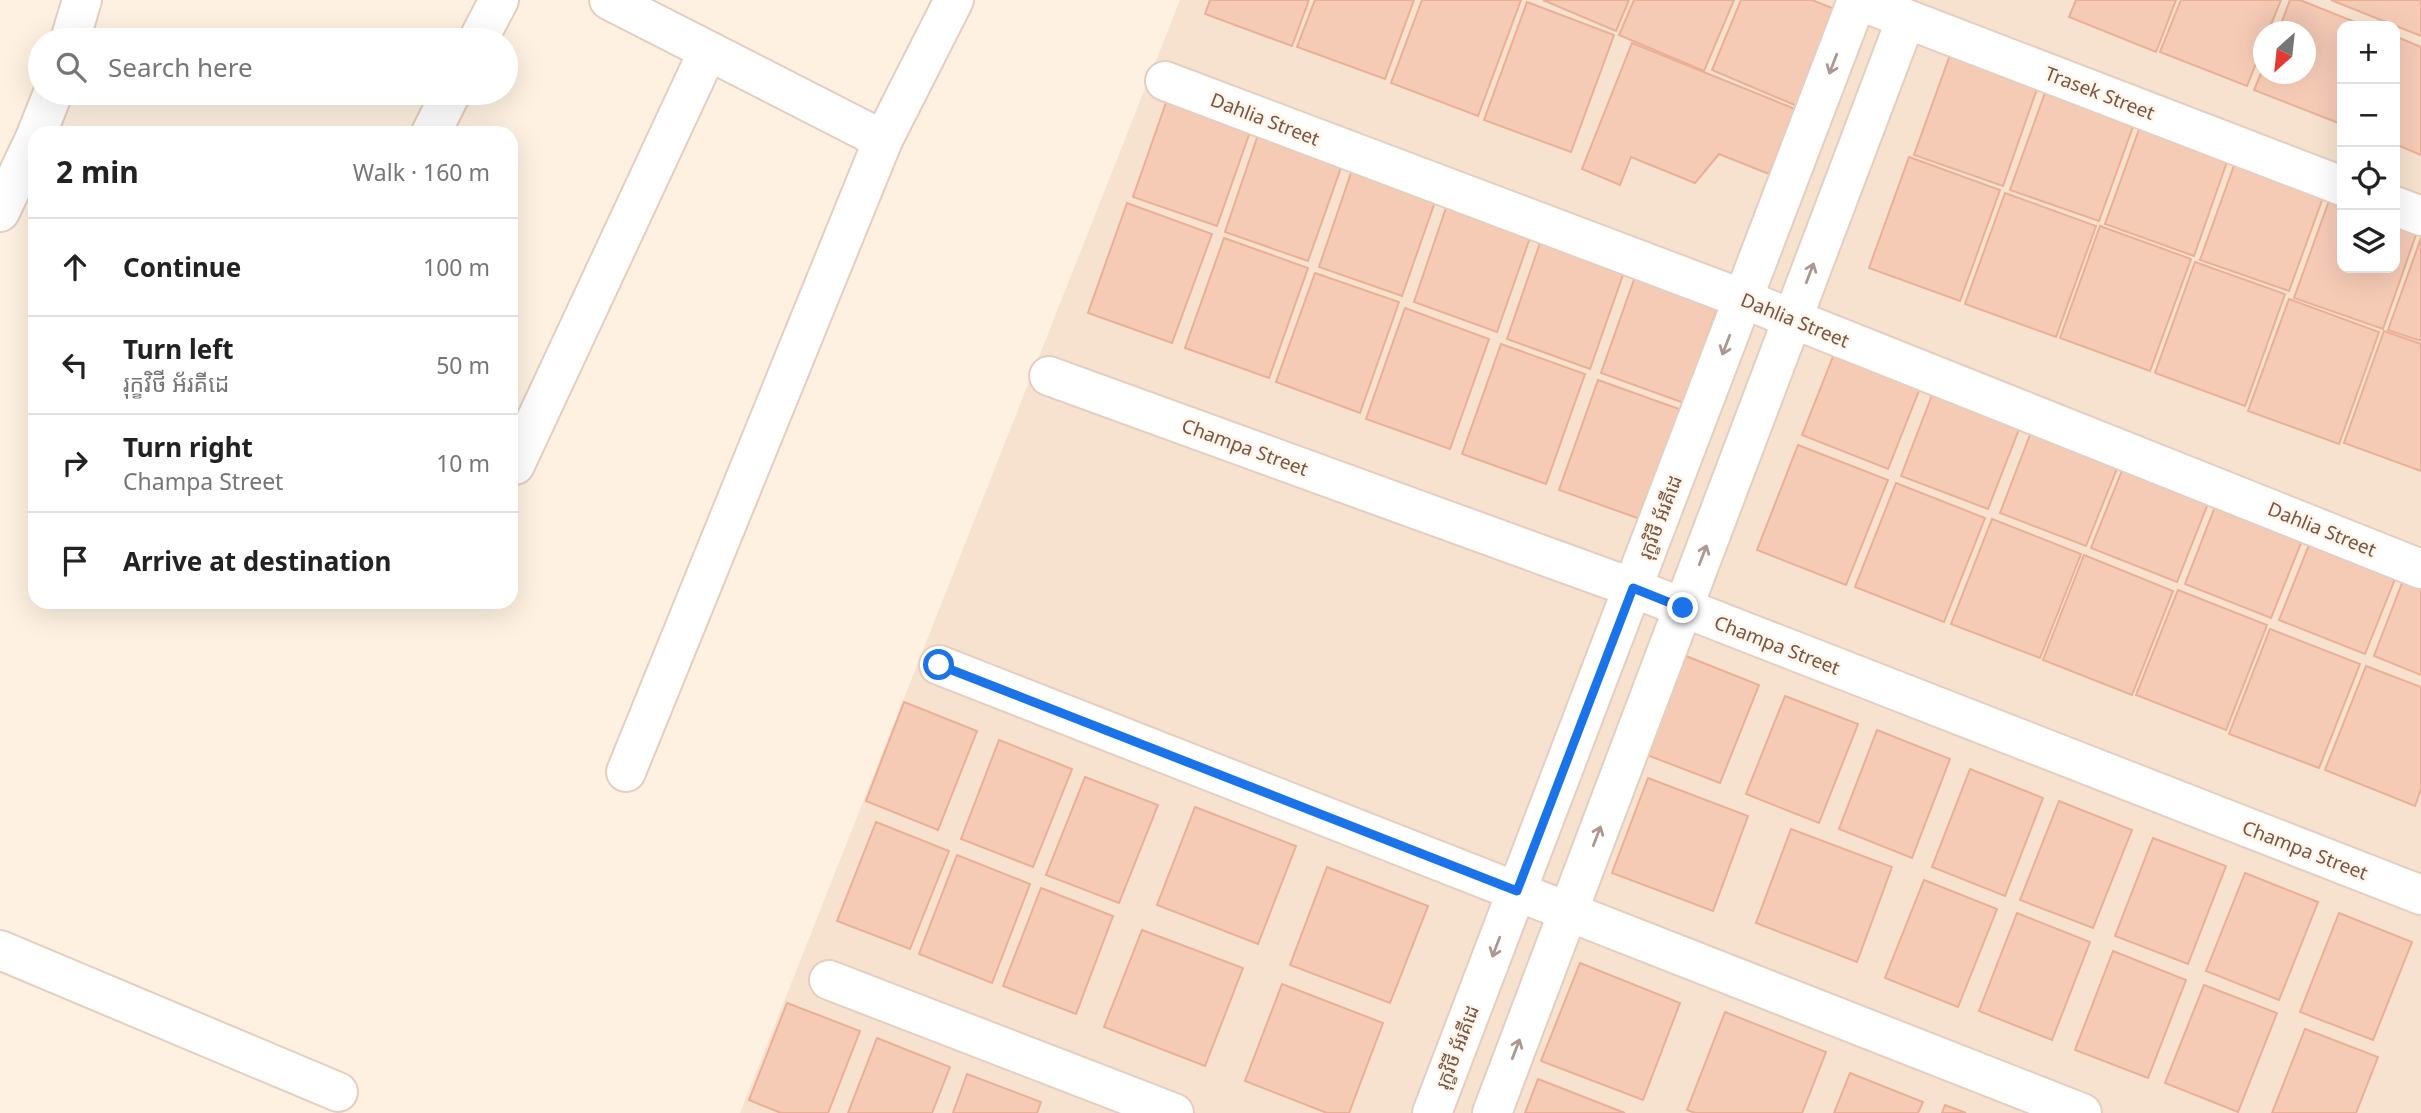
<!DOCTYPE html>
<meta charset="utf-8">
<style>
body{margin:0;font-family:"Noto Sans","Noto Sans Khmer",sans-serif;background:#f2f2f2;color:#222}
.controls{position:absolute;right:21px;top:21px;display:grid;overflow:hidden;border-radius:14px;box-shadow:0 7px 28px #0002}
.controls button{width:63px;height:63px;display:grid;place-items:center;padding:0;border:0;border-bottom:2px solid #e0e0e0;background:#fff;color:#222;font:35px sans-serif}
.compass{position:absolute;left:2253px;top:21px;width:63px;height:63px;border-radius:50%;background:#fff;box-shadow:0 7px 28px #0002;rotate:207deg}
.stop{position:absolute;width:21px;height:21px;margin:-16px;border:5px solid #1a73e8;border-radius:50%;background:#fff}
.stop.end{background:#1a73e8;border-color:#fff;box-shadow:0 2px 7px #0008}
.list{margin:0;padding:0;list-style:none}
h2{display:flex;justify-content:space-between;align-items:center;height:91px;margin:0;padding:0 28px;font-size:30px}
h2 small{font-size:23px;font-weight:400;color:#767676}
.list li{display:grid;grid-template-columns:46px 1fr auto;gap:21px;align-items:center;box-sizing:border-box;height:98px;padding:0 28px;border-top:2px solid #e0e0e0}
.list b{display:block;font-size:26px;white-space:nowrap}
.list p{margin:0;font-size:23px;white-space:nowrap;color:#767676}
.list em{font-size:23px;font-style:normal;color:#767676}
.icon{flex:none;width:38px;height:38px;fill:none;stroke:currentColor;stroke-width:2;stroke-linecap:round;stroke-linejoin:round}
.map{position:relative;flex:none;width:2421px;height:1113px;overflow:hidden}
.search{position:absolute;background:#fff;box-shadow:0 7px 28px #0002;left:28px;top:28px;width:490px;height:77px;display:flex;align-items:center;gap:18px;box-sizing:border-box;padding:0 24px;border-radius:38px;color:#767676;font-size:26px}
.panel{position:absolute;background:#fff;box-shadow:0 7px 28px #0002;left:28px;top:126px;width:490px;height:483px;border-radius:21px}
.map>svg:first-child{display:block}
.residential{fill:#f6e2ce;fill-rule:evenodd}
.building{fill:#f6cbb6;stroke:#eaaf95;stroke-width:2}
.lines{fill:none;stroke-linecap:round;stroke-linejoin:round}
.minor-casing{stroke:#e5cebf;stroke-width:42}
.minor{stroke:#fff;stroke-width:38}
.oneway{stroke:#ad9890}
.route{stroke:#1a73e8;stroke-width:9}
.labels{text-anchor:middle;stroke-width:5;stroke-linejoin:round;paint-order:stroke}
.street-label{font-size:19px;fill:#775446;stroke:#fff5e9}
</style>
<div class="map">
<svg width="2421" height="1113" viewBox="0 0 2421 1113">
<rect width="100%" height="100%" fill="#fef1e1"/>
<!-- residential -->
<path class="residential" d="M1180 0H2421V1113H740ZM2342 26H2395V268H2342ZM2264 32H2306V74H2264Z"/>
<!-- building -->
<g class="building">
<polygon points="1210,0 1309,0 1292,46 1205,14"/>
<polygon points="1315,0 1414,0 1385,79 1297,47"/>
<polygon points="1422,0 1521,0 1478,116 1391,83"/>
<polygon points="1543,0 1629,0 1616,31"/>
<polygon points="1634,0 1734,0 1704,71 1619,35"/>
<polygon points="1741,0 1812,0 1837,10 1797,106 1712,70"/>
<polygon points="2076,0 2176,0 2156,52 2069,17"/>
<polygon points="2181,0 2281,0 2268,32 2264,32 2264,44 2247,86 2160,52"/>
<polygon points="2290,0 2300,0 2365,26 2342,26 2341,124 2254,90 2264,66 2264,74 2306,74 2306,32 2278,32"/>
<polygon points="2331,0 2421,0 2421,36"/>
<polygon points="1527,2 1614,35 1571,152 1484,120"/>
<polygon points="2395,36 2421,47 2421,155 2395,144"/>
<polygon points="1632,43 1795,109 1769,174 1719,154 1695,183 1631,157 1620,185 1582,169"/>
<polygon points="1950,55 2038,86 2003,186 1914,155"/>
<polygon points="2046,90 2135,121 2099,221 2010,190"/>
<polygon points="1168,97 1252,126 1217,226 1133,197"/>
<polygon points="2141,124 2229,156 2194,256 2105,224"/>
<polygon points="1259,132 1343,162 1308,261 1225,232"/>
<polygon points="1909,157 2000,190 1960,301 1869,268"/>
<polygon points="2236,160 2325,192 2289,291 2200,260"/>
<polygon points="1353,167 1437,196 1402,296 1319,267"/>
<polygon points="2005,193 2096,226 2056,337 1965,304"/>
<polygon points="2330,198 2342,202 2342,268 2395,268 2395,220 2418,229 2383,329 2294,298"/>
<polygon points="1448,202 1532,232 1497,332 1414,302"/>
<polygon points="1127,203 1212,234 1172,343 1088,313"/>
<polygon points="2100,226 2191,259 2150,371 2060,338"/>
<polygon points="1224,238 1308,268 1269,378 1185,348"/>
<polygon points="2421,238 2421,341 2388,330"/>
<polygon points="1541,240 1625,269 1590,369 1507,339"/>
<polygon points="2195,262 2285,294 2245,406 2155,373"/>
<polygon points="1315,273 1399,302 1360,413 1276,382"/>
<polygon points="1636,274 1719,303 1684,403 1601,373"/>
<polygon points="2289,299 2379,332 2339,444 2248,411"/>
<polygon points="1405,308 1489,339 1450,449 1366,419"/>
<polygon points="2384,331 2421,344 2421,471 2344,443"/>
<polygon points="1501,344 1585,374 1546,484 1462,454"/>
<polygon points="1836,349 1922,383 1888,469 1802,435"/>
<polygon points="1598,380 1682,410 1643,520 1559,490"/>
<polygon points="1934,390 2021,424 1988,509 1901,476"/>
<polygon points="2033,427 2120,461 2086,546 2000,513"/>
<polygon points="1798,445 1888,480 1846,585 1757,550"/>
<polygon points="2125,463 2211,496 2177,582 2091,548"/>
<polygon points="1896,483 1985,518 1944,622 1855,587"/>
<polygon points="2218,499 2305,533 2271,618 2185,584"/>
<polygon points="1992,519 2081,554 2040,658 1951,624"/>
<polygon points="2313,535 2399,569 2365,654 2279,620"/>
<polygon points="2084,555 2173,591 2132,695 2043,660"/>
<polygon points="2407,570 2421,576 2421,675 2374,656"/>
<polygon points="2178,590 2267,625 2226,730 2136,695"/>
<polygon points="2270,629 2360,664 2319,768 2229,734"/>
<polygon points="1686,656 1759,685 1720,783 1647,755"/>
<polygon points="2366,666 2421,687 2421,789 2415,806 2325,770"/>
<polygon points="1785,696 1858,724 1819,823 1746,794"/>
<polygon points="904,702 977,731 938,830 866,801"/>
<polygon points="1877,730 1950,759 1912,858 1839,829"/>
<polygon points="999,740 1072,769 1033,867 961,839"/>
<polygon points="1970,769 2043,798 2005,896 1932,867"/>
<polygon points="1085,777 1158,805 1119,903 1046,875"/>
<polygon points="1648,778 1748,816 1713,911 1612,873"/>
<polygon points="2059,801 2132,830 2093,928 2020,900"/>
<polygon points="1195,807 1296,846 1258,944 1157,905"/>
<polygon points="876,822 949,851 910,949 837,921"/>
<polygon points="1791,829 1892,867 1857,962 1756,923"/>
<polygon points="2153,838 2226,866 2188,964 2115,936"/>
<polygon points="957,855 1030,884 992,983 919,954"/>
<polygon points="1327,867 1428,906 1390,1003 1290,965"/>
<polygon points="2245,873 2318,902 2279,1000 2206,971"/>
<polygon points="1924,880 1997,909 1958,1007 1885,978"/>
<polygon points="1041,888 1113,916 1076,1014 1003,986"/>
<polygon points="2017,913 2090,942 2052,1040 1979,1011"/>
<polygon points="2339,913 2412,942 2373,1040 2300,1012"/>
<polygon points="1142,930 1243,968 1205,1066 1104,1027"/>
<polygon points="2113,951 2186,980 2148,1078 2075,1050"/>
<polygon points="1580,963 1680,1003 1643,1100 1541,1061"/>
<polygon points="1282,984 1383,1023 1349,1113 1327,1113 1245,1081"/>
<polygon points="2204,985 2277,1013 2238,1112 2165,1083"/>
<polygon points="787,1003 860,1031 828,1113 781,1113 749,1100"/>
<polygon points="1725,1012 1826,1052 1802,1113 1695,1113 1687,1110"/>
<polygon points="2305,1029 2378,1057 2356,1113 2272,1113"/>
<polygon points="877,1038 950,1067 932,1113 848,1113"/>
<polygon points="1850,1073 1923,1102 1918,1113 1834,1113"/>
<polygon points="967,1074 1041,1102 1037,1113 953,1113"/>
<polygon points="1538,1079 1625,1113 1525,1113"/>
<polygon points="1945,1105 1966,1113 1942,1113"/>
</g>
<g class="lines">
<defs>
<g id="minor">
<polyline points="609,0 883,140"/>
<polyline points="70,40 82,0"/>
<polyline points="478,40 499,0"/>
<polyline points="1165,81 1743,299 2421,569"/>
<polyline points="37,133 53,93"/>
<polyline points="431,133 451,93"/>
<polyline points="2395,206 2421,216"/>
<polyline points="0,212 35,138"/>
<polyline points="1049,376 1633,588 2421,895"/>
<polyline points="515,465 708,51"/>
<polyline points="939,665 2082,1113"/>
<polyline points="626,772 883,140 954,0"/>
<polyline points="0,950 338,1092"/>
<polyline points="829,980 1174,1113"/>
<polyline points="1432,1113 1857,0 2342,186"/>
<polyline points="1492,1113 1906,19"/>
</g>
</defs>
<!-- minor casing -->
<use href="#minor" class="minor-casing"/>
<!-- minor -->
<use href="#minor" class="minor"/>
</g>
<!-- one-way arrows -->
<defs><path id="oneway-shaft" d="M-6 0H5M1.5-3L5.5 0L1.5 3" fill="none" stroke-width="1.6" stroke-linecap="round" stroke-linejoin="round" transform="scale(1.75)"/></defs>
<g class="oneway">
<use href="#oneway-shaft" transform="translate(1833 64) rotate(111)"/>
<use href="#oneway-shaft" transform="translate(1810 273) rotate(-69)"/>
<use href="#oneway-shaft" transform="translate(1726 345) rotate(111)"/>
<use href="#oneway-shaft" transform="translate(1703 555) rotate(-69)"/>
<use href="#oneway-shaft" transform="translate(1597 836) rotate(-69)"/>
<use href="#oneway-shaft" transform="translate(1496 947) rotate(111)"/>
<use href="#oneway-shaft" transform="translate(1516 1049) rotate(-69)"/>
</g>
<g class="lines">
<!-- route -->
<polyline class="route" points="939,665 1517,891 1633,588 1683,608"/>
</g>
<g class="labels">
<!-- street labels -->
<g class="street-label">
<text transform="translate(2100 93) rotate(21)" y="7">Trasek Street</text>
<text transform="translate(1265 119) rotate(21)" y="7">Dahlia Street</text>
<text transform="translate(1795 320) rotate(22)" y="7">Dahlia Street</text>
<text transform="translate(1245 447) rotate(20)" y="7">Champa Street</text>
<text transform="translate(1660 517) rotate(-69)" y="7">រុក្ខវិថី អ័រគីដេ</text>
<text transform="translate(2322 529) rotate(22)" y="7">Dahlia Street</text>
<text transform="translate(1777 645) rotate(21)" y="7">Champa Street</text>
<text transform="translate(2305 850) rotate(21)" y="7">Champa Street</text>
<text transform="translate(1457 1047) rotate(-69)" y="7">រុក្ខវិថី អ័រគីដេ</text>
</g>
</g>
</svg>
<div class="controls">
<button>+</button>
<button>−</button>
<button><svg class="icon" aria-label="locate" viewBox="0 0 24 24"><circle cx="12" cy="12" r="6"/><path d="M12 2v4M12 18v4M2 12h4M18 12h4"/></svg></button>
<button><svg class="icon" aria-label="layers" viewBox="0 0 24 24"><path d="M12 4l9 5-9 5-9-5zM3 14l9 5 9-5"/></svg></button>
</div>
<svg class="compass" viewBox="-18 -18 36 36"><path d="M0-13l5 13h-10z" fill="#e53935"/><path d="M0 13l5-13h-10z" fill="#767676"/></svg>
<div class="stop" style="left:939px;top:665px"></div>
<div class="stop end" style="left:1683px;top:608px"></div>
<div class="search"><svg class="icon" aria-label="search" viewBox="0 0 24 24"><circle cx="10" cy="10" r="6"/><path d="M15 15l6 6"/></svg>Search here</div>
<section class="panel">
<h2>2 min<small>Walk · 160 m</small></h2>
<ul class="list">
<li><svg class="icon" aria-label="ahead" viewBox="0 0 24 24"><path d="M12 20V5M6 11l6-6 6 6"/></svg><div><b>Continue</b></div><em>100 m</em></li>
<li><svg class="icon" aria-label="left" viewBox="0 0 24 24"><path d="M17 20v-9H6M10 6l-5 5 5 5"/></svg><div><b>Turn left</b><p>រុក្ខវិថី អ័រគីដេ</p></div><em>50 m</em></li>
<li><svg class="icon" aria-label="right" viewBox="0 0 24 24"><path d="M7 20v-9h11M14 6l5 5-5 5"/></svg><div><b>Turn right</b><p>Champa Street</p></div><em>10 m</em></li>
<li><svg class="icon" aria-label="arrive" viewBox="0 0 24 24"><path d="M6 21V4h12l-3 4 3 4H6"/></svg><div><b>Arrive at destination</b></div></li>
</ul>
</section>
</div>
